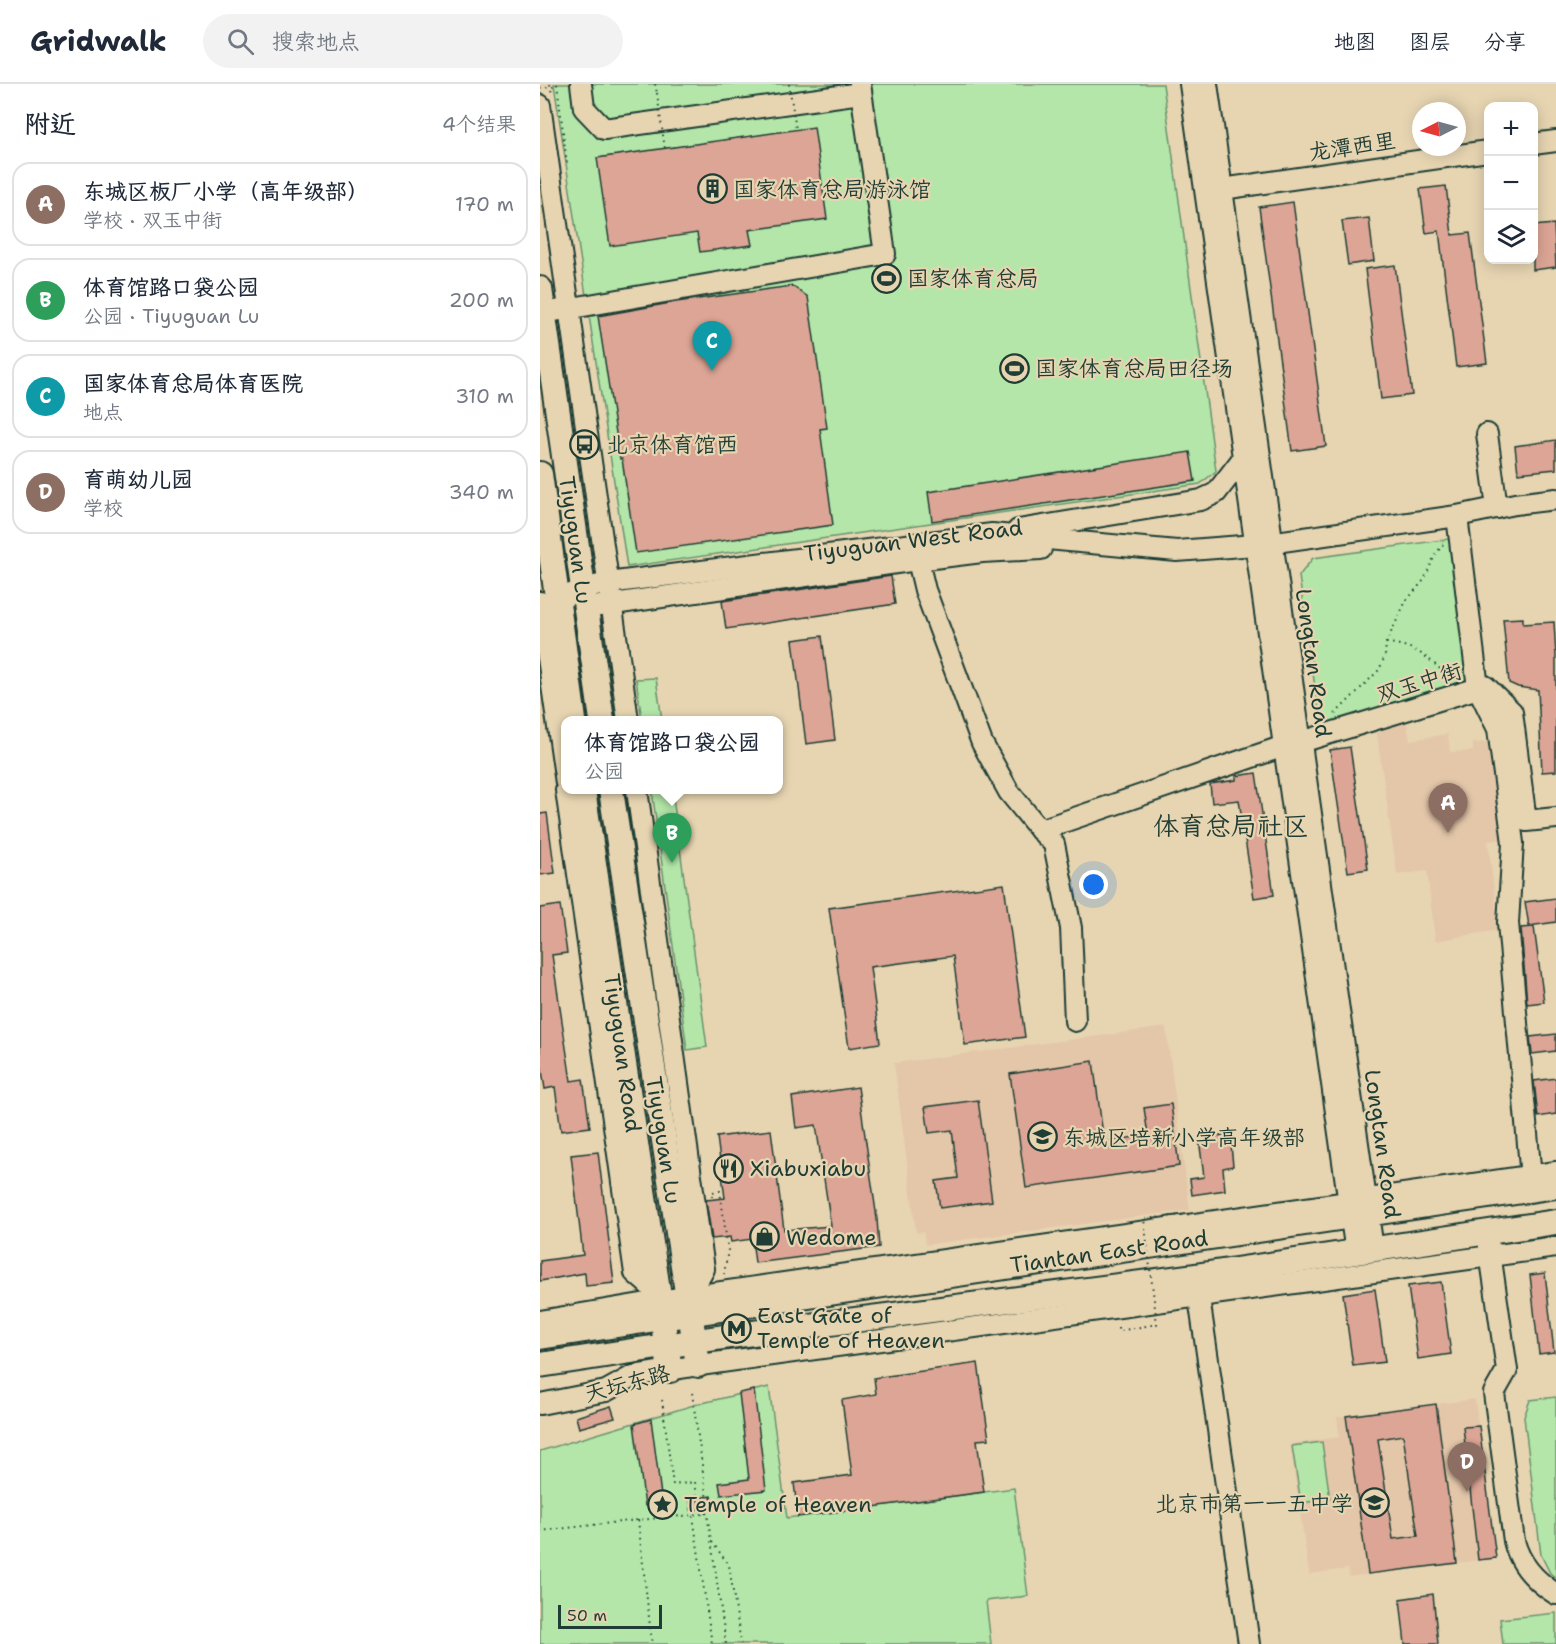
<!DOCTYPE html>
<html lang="zh">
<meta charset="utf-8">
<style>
body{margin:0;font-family:"Shantell Sans","LXGW WenKai TC",sans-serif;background:#f2f2f3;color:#1f2937}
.controls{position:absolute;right:18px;top:18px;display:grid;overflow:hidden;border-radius:12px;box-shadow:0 3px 15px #0003}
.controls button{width:54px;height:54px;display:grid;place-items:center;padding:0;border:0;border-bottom:2px solid #e0e1e3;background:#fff;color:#1f2937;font:30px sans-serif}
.compass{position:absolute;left:872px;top:18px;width:54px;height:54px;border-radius:50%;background:#fff;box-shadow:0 3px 15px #0003;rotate:264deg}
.scale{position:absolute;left:18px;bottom:15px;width:104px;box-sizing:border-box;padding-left:6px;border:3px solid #1f3d34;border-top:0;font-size:16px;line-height:21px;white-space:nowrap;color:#1f3d34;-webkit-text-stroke:4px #e7d5b2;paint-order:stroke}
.you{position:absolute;left:554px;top:801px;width:21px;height:21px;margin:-15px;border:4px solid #fff;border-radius:50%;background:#1a73e8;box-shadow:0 0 0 9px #1a73e833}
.badge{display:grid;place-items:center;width:39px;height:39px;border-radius:50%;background:#1f3d34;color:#fff;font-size:20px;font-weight:700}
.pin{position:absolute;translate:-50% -50px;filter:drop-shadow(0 2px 3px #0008)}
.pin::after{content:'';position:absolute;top:32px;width:21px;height:18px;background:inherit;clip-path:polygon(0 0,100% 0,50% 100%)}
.popup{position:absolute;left:21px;top:632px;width:222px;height:78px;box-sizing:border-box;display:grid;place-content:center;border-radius:12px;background:#fff;filter:drop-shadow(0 2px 4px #0005);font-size:20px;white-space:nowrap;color:#747a83}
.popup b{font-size:22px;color:#1f2937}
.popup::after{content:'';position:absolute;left:50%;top:100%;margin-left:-12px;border:12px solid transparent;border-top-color:#fff}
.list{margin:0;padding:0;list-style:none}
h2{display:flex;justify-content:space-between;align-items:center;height:78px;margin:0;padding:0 24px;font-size:26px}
h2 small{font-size:20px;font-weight:400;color:#747a83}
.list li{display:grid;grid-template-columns:39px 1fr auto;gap:18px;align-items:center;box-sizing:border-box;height:84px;margin:0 12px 12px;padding:0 12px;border:2px solid #e0e1e3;border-radius:18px}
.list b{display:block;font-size:22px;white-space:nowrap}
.list p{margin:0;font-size:20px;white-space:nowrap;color:#747a83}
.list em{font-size:20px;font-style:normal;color:#747a83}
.icon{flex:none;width:33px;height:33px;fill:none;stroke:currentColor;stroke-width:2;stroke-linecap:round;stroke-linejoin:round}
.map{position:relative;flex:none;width:1016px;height:1560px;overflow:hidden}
header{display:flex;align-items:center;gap:36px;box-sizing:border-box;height:84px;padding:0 30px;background:#fff;border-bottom:2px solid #e0e1e3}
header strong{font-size:28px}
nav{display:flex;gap:33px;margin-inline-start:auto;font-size:21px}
.search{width:420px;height:54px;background:#f2f2f3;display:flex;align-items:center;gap:15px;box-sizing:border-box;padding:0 21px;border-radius:33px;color:#747a83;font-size:22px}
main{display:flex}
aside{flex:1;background:#fff}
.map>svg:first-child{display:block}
.built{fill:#e4c7a9}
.green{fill:#b3e6a8;stroke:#69926e;stroke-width:1.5}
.building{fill:#dca595;stroke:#1f3d34;stroke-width:1.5;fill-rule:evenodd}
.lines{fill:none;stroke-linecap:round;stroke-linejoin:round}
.minor-casing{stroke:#1f3d34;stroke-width:24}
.major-casing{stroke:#1f3d34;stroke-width:28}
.path{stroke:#1f3d34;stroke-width:2;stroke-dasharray:1.5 4.5;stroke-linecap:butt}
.minor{stroke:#e7d5b2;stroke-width:20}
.major{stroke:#e7d5b2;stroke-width:24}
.path-bridge{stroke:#1f3d34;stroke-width:2;stroke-dasharray:1.5 4.5;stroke-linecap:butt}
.labels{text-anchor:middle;stroke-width:4.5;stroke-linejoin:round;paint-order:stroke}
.street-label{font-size:22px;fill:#1f3d34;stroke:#e7d5b2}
.poi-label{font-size:22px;fill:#1f3d34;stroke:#e7d5b2;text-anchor:start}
.quarter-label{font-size:26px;fill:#1f3d34;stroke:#e7d5b2}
</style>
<header>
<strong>Gridwalk</strong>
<div class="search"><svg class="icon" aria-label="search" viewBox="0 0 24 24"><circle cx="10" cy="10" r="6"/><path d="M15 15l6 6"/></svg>搜索地点</div>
<nav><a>地图</a><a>图层</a><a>分享</a></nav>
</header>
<main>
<aside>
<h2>附近<small>4个结果</small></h2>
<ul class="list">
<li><span class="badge" style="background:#8d6e63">A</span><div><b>东城区板厂小学（高年级部）</b><p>学校 · 双玉中街</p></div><em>170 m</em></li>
<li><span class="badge" style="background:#2e9e5b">B</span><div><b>体育馆路口袋公园</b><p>公园 · Tiyuguan Lu</p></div><em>200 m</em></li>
<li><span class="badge" style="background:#0f9aa8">C</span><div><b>国家体育总局体育医院</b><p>地点</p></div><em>310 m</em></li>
<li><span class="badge" style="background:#8d6e63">D</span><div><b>育萌幼儿园</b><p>学校</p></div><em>340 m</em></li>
</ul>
</aside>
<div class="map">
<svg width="1016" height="1560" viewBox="0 0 1016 1560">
<rect width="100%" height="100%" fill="#e7d5b2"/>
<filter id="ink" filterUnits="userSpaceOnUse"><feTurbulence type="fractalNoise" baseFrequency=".0167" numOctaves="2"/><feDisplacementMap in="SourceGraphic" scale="12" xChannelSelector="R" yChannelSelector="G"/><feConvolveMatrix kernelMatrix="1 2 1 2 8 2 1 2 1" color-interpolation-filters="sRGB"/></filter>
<g filter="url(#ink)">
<!-- built -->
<g class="built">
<polygon points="866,635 870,656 908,650 910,668 933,667 933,659 957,657 967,755 948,757 959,846 895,857 887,787 857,791 835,638"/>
<polygon points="626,943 650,1126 385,1161 383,1148 376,1149 354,979"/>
<polygon points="935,1315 956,1474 809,1493 808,1485 769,1490 750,1360 799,1353 797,1333"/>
</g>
<!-- green -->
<g class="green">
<polygon points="14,0 623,0 676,387 660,400 87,483"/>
<polygon points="916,454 928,601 781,645 759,492 773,474"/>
<polygon points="116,594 122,636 102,636 96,595"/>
<polygon points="112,706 132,706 167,963 147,966"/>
<polygon points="229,1303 247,1434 474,1404 488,1512 446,1517 451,1560 0,1560 0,1367 154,1321"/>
<polygon points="1016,1313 1016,1494 1010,1489 1001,1471 984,1333 990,1316"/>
<polygon points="782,1358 790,1415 761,1419 752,1362"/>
<polygon points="1016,1529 1016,1560 963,1560 960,1535"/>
</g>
<!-- building -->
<g class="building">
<polygon points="274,43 287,135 209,146 212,161 160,168 157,149 70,162 57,74"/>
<polygon points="906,102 912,151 930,149 947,279 916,283 899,147 886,149 880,105"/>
<polygon points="753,118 786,362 752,367 719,123"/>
<polygon points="829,134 834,177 808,181 802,137"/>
<polygon points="1014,140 1016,183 993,186 993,142"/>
<polygon points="855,181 872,311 841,315 825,185"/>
<polygon points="252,202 268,213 287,344 280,345 293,441 96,469 82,375 80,375 58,232 136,218"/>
<polygon points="1016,356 1016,385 978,389 975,362"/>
<polygon points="650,368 655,397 392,437 388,408"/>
<polygon points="351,492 355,520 186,545 182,517"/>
<polygon points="983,534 983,540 1014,538 1016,572 1016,687 1002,688 998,606 978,603 969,599 963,535"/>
<polygon points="282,552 295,656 266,660 253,556"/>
<polygon points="810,663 828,785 808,788 790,666"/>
<polygon points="716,689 734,811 714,814 699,716 672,719 670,700 696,696 696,692"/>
<polygon points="7,729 15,789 0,791 0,730"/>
<polygon points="464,800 485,953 425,961 413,872 330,883 340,959 309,964 289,824"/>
<polygon points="1016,814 1016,838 989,842 985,818"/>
<polygon points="20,821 27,869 12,871 31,997 43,995 50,1043 21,1047 15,1003 5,1005 0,974 0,824"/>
<polygon points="994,843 1004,918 987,920 981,844"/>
<polygon points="1016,950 1016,967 992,970 990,953"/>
<polygon points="553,977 564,1058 608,1051 604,1024 631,1020 639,1082 486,1104 470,990"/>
<polygon points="1016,994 1016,1030 998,1033 994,997"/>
<polygon points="318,1003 337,1135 339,1163 215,1179 212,1155 191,1158 190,1153 172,1155 166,1116 185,1114 177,1053 231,1046 244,1146 291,1142 276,1041 256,1044 252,1013"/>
<polygon points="438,1016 452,1117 400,1124 396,1097 418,1094 412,1046 389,1049 385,1023"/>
<polygon points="690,1050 693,1082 683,1084 685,1106 652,1111 650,1095 664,1093 659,1055"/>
<polygon points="58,1068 74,1199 46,1202 45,1189 0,1197 0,1177 43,1171 31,1071"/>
<polygon points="1005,1189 1014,1268 999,1270 990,1191"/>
<polygon points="901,1198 911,1270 878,1275 868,1202"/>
<polygon points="835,1205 845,1278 813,1282 803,1210"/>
<polygon points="438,1279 449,1355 437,1356 444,1408 258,1433 254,1399 312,1391 302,1316 336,1310 334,1294"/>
<polygon points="214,1306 226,1406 181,1411 179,1399 209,1395 199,1309"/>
<path d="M896 1320 917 1479 828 1490 806 1332ZM863 1351 878 1452 853 1455 838 1355Z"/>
<polygon points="71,1322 75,1334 39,1344 36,1333"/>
<polygon points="111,1335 122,1419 105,1422 94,1340"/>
<polygon points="939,1342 956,1474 938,1476 923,1343"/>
<polygon points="171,1412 173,1423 151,1426 150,1415"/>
<polygon points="893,1510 898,1560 865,1560 860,1515"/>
</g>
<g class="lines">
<defs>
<g id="minor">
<polyline points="41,0 44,24 64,45 321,9"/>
<polyline points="650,0 816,1169"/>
<polyline points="667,0 833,1165"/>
<polyline points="0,21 88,636"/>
<polyline points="993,60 1016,57"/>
<polyline points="682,105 948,67"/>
<polyline points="3,229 345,170 320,0"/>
<polyline points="947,350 957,424"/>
<polyline points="917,432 938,604 958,645 973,759 968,839 992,1105"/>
<polyline points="478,446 661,416 676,409 703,374"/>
<polyline points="375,464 385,506 442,659 469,708 500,746 514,760 531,844 535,937"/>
<polyline points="0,518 26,699"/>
<polyline points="60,522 377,476 442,468 501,465"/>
<path d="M0 526C22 512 43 504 68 499L452 450 637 467 715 461 917 432 975 420 1016 415"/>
<polyline points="761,658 945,602 972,628 986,737 1016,734"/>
<polyline points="26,706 95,1189 110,1202 119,1217"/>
<polyline points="97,706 164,1185 149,1213"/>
<polyline points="500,746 744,662"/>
<path d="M949 1162 967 1286 954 1309 974 1457C980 1481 995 1497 1016 1510"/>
<polyline points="657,1200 709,1560"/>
<polyline points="0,1237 119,1217 1016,1088"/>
<polyline points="0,1320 66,1307 93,1292 153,1282 1016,1163"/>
</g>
<g id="major">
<polyline points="0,205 62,636"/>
<polyline points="0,390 34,636"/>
<polyline points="43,706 130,1286"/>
<polyline points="71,706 158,1281"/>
<polyline points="0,1253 187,1224 1016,1102"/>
<polyline points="0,1281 190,1252 656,1192 1016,1138"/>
</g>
</defs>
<!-- minor casing -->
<use href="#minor" class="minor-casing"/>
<!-- major casing -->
<use href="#major" class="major-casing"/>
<!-- path -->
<g class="path">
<polyline points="10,0 12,10"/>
<polyline points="17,0 27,80 24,81"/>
<polyline points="115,0 117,9"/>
<path d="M846 559C876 561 888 574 909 593L920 587"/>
<polyline points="795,630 839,586 845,572 846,559 866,517 884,496 895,471 904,459"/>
<polyline points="172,1113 172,1108 180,1107 188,1166 184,1190"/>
<polyline points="152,1309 168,1424 164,1430"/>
<polyline points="122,1316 133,1401 155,1398 159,1425 164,1430 167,1429 186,1560"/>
<polyline points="153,1432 172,1560"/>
<polyline points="98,1436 112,1560"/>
<polyline points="0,1447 98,1436 164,1430"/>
<polyline points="172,1458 189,1481 201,1560"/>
</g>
<!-- minor -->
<use href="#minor" class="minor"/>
<!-- major -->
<use href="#major" class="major"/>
<!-- path-bridge -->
<g class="path-bridge">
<polyline points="249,0 256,46"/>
<polyline points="0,4 17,2"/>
<polyline points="117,9 125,65"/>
<polyline points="578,1244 578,1247 617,1240 604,1135 652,1130"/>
</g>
</g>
</g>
<!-- icons -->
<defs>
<symbol id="building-ring" viewBox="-11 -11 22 22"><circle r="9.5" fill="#e7d5b2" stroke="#1f3d34" stroke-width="1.5"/><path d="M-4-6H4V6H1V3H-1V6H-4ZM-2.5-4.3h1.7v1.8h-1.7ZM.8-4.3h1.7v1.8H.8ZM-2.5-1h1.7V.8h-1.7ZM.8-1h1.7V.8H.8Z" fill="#1f3d34"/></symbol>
<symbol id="stadium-ring" viewBox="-11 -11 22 22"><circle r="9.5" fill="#e7d5b2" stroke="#1f3d34" stroke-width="1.5"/><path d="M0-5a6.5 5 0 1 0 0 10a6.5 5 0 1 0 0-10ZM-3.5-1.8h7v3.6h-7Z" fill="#1f3d34"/></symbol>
<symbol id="bus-ring" viewBox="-11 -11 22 22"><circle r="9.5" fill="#e7d5b2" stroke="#1f3d34" stroke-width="1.5"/><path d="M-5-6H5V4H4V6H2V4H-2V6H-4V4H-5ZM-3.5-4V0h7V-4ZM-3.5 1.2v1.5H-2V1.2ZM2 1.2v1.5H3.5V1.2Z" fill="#1f3d34"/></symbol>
<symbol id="school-ring" viewBox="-11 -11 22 22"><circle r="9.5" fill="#e7d5b2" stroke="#1f3d34" stroke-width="1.5"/><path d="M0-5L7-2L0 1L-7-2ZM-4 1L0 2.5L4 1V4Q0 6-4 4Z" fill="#1f3d34"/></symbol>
<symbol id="restaurant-ring" viewBox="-11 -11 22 22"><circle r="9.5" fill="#e7d5b2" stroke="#1f3d34" stroke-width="1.5"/><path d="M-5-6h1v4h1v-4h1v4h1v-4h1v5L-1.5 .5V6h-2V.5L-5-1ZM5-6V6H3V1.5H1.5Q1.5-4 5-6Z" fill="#1f3d34"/></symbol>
<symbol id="shop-ring" viewBox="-11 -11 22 22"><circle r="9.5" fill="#e7d5b2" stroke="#1f3d34" stroke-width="1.5"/><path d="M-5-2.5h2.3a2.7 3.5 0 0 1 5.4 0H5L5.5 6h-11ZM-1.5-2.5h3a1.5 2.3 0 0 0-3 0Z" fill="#1f3d34"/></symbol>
<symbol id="metro-ring" viewBox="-11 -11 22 22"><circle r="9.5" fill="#e7d5b2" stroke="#1f3d34" stroke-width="1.5"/><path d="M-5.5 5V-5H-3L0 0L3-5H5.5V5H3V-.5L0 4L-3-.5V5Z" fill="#1f3d34"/></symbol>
<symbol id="sight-ring" viewBox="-11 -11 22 22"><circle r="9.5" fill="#e7d5b2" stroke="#1f3d34" stroke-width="1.5"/><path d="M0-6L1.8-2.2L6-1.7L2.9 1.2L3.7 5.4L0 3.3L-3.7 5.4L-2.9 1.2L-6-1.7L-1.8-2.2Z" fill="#1f3d34"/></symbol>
</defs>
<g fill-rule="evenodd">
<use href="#building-ring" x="156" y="88" width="33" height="33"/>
<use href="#stadium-ring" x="330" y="178" width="33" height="33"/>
<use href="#stadium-ring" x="458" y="268" width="33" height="33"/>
<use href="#bus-ring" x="28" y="344" width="33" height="33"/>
<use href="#school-ring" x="486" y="1036" width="33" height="33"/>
<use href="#restaurant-ring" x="172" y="1068" width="33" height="33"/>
<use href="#shop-ring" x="208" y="1136" width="33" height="33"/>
<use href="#metro-ring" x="180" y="1228" width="33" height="33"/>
<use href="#school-ring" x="818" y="1402" width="33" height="33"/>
<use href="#sight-ring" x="106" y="1404" width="33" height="33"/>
</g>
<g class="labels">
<!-- street labels -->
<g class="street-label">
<text transform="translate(812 62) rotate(-8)" y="8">龙潭西里</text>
<text transform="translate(36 456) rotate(82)" y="8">Tiyuguan Lu</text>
<text transform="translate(373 456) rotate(-7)" y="8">Tiyuguan West Road</text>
<text transform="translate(774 579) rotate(82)" y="8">Longtan Road</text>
<text transform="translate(879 598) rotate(-17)" y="8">双玉中街</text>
<text transform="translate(83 969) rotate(82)" y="8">Tiyuguan Road</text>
<text transform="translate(124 1056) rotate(81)" y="8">Tiyuguan Lu</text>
<text transform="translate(843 1060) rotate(82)" y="8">Longtan Road</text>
<text transform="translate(569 1167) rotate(-8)" y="8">Tiantan East Road</text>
<text transform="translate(87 1299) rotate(-15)" y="8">天坛东路</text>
</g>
<!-- poi labels -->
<g class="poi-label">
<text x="193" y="113">国家体育总局游泳馆</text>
<text x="367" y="202">国家体育总局</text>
<text x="495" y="292">国家体育总局田径场</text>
<text x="66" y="368">北京体育馆西</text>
<text x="523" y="1061">东城区培新小学高年级部</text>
<text x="210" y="1092">Xiabuxiabu</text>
<text x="246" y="1161">Wedome</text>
<text x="217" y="1239">East Gate of<tspan x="217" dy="25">Temple of Heaven</tspan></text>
<text x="813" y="1427" text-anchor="end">北京市第一一五中学</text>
<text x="144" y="1428">Temple of Heaven</text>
</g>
<!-- quarter labels -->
<g class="quarter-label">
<text x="691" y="751">体育总局社区</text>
</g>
</g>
</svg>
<div class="controls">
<button>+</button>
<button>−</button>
<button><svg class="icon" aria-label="layers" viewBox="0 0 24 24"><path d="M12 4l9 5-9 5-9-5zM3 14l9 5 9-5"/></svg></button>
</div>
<svg class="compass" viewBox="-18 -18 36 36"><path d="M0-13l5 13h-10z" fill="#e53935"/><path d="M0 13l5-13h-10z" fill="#747a83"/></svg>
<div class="scale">50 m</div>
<div class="you"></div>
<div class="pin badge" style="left:908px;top:749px;background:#8d6e63">A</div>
<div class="pin badge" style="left:132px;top:779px;background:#2e9e5b">B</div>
<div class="popup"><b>体育馆路口袋公园</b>公园</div>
<div class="pin badge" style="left:172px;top:287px;background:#0f9aa8">C</div>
<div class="pin badge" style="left:927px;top:1408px;background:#8d6e63">D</div>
</div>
</main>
